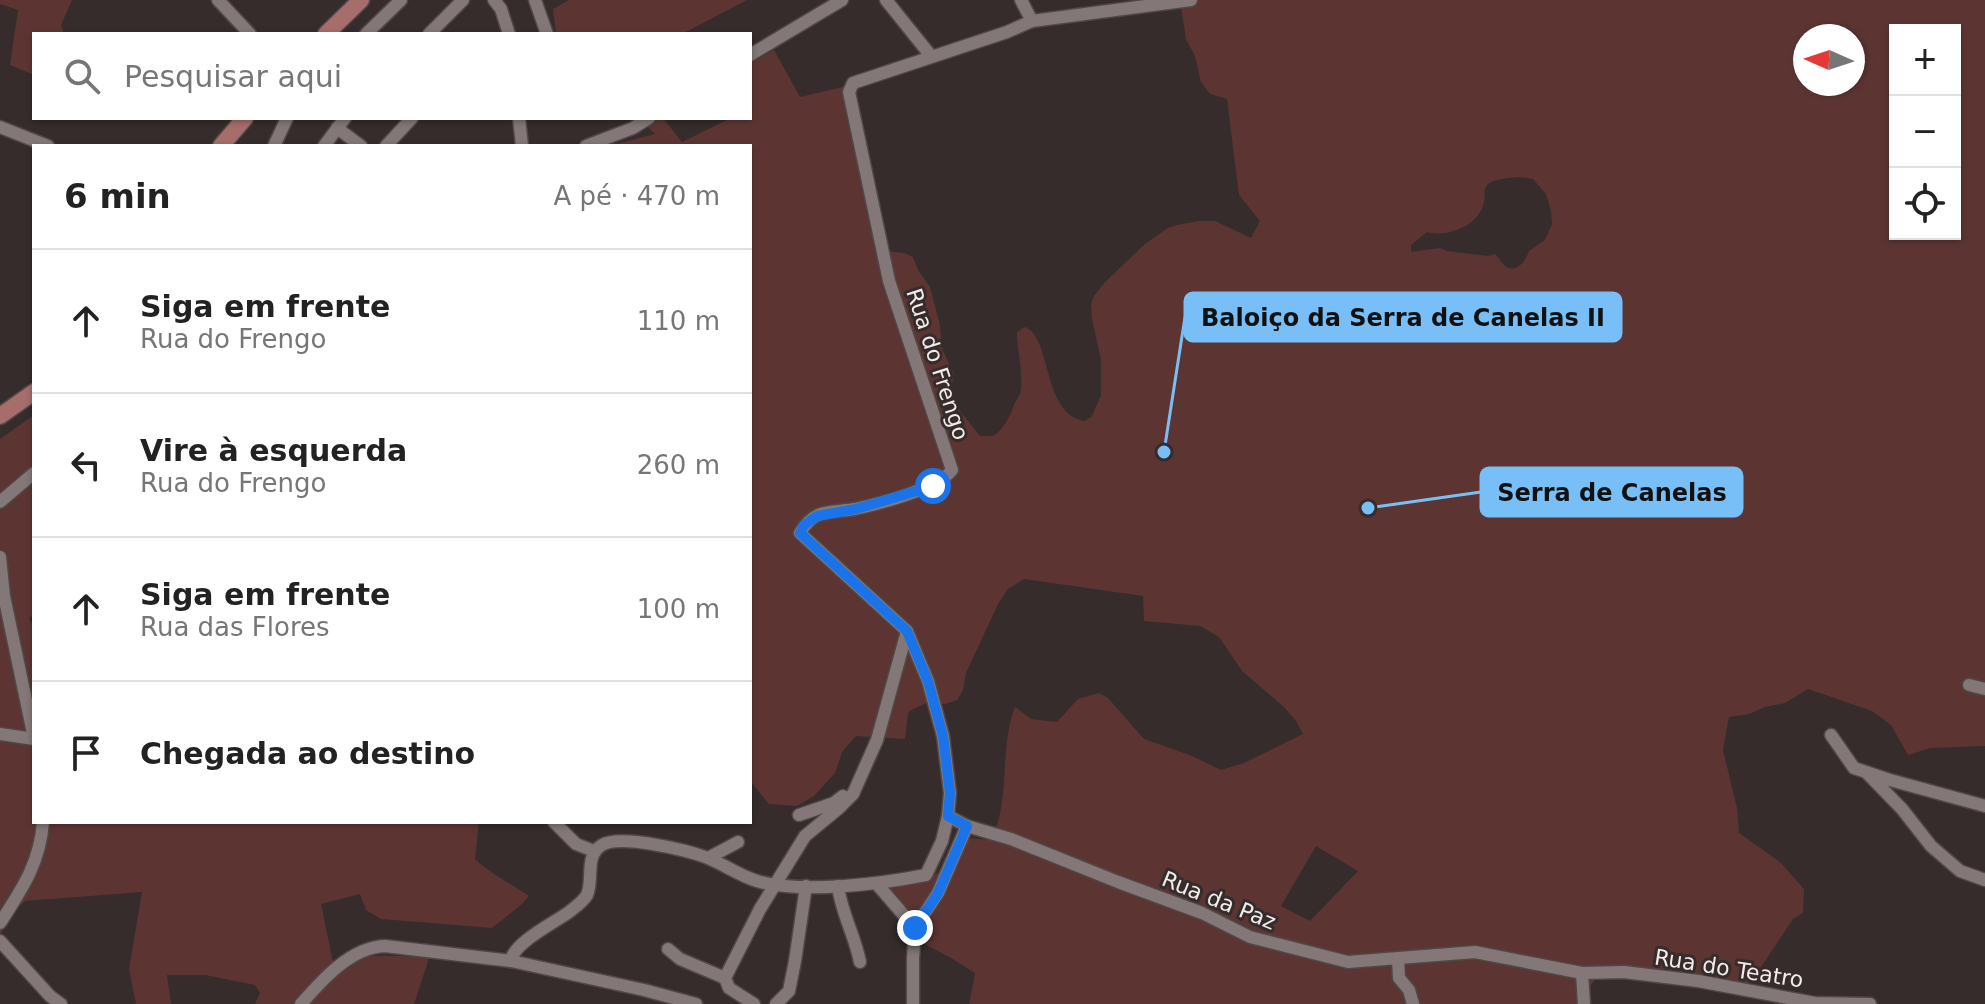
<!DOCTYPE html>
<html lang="pt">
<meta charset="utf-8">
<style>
body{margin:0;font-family:"DejaVu Sans",sans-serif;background:#f6f6f6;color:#222}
.controls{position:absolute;right:24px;top:24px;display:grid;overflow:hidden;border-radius:0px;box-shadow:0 2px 6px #0004}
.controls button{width:72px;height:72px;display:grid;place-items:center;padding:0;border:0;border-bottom:2px solid #e0e0e0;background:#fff;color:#222;font:40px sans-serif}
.compass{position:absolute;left:1793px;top:24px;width:72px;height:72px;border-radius:50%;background:#fff;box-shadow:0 2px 6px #0004;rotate:273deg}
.stop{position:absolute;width:24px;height:24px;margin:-18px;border:6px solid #1a73e8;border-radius:50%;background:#fff}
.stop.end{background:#1a73e8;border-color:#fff;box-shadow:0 2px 8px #0008}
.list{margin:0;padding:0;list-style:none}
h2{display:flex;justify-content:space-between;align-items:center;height:104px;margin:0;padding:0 32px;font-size:34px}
h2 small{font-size:26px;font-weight:400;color:#767676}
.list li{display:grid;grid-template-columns:52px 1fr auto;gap:24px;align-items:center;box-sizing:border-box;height:144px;padding:0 32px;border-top:2px solid #e0e0e0}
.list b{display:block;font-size:30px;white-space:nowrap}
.list p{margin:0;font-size:26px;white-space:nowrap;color:#767676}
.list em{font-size:26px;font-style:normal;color:#767676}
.icon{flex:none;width:44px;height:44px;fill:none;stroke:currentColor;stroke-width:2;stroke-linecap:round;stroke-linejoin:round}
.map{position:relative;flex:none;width:1985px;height:1004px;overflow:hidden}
.search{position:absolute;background:#fff;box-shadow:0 2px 6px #0004;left:32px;top:32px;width:720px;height:88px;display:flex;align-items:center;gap:20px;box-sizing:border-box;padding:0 28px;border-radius:0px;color:#767676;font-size:30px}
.panel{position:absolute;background:#fff;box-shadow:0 2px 6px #0004;left:32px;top:144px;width:720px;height:680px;border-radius:0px}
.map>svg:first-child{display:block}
.green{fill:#5c3533;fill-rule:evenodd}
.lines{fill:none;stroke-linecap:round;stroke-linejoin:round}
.minor-casing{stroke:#504847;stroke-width:15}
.major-casing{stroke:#504847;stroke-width:19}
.minor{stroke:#837877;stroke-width:12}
.major{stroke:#a76d6a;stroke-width:16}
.route{stroke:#1a73e8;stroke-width:10}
.labels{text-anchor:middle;stroke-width:6;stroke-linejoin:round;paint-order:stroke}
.street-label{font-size:22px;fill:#f3ecec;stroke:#352c2b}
.leader{fill:none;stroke:#78bff7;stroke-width:3}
.callout-dot{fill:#78bff7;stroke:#352c2b;stroke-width:3}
.callout{fill:#78bff7;stroke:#78bff7;stroke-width:3}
.callout-label{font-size:24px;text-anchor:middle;font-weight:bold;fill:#111}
</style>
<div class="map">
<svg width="1985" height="1004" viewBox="0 0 1985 1004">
<rect width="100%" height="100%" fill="#352c2b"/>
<!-- green -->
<g class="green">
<polygon points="0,0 72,0 61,25 64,34 34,34 34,75 10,65 18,10 0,4"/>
<polygon points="569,0 747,0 682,34 556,34 553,9"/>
<path d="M1180 0H1985V746L1930 748 1908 755 1891 725 1872 711 1808 689 1785 703 1765 707 1749 714 1729 717 1723 750 1737 808 1739 833 1780 862 1804 889 1803 913 1793 919 1759 970 1742 991 1599 973 1585 994 1584 1004H969L975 973 951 958 919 941 894 906 888 886 907 883 938 873 968 838 991 840C1011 802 999 746 1015 707L1031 719 1057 722 1078 699 1099 693 1108 698 1144 739 1192 756 1221 770 1244 763 1303 734 1296 721 1284 707 1242 671 1219 637 1200 626 1144 621 1143 596 1024 579 1008 589 998 604 966 673 963 690 957 700 945 704 927 703 913 709 908 713 905 739 856 736 842 752 835 773 814 796 797 806 769 804 750 781V146H608L655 134 639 118H663L682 142 731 118H750V64L774 50 800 97 856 84 853 92 888 251 904 253 913 257 918 270 930 287 940 325 942 349 954 374 951 390 957 407 980 436H993C1005 428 1009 418 1014 405 1015 401 1019 398 1020 394 1024 382 1018 350 1017 337V332L1025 327C1052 337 1042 415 1085 421L1092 416 1101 395V360L1092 319 1091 304 1094 296 1105 282 1145 244 1168 228 1177 225 1198 221H1215L1251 238 1260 221 1239 195 1227 99 1210 94 1201 82 1195 56 1186 39ZM1895 30H1955V234H1895ZM1805 36H1853V84H1805ZM1520 177 1533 179 1546 194 1551 211 1552 224 1545 240 1529 251C1526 261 1516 275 1504 265 1501 262 1499 258 1495 254L1488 256 1447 251 1440 248 1411 252V245L1427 232C1448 238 1480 225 1484 202 1486 195 1482 189 1488 184 1496 178 1511 178 1520 177ZM1316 846 1358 871 1310 921 1281 906Z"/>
<path d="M34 415V620L32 616 29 618 34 628V822H479L475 859C489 873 512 884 529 896L521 905 492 928 381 919 366 910 360 894 321 904 333 962C359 954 401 955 429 958L414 1004H255L260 993 255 985 205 975H167L171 1004H136L129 969 142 892 25 901 13 912 0 935V439Z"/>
</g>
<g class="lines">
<defs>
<g id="minor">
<polyline points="218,0 250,34"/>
<polyline points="494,0 501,9 509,34"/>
<polyline points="535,0 547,34"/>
<polyline points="886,0 931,56"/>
<polyline points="1021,0 1032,21"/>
<polyline points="366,34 401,0"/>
<polyline points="429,34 463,0"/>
<polyline points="750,55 842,0"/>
<polyline points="519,118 522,146"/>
<polyline points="0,127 48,146"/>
<polyline points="337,128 361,146"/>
<polyline points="274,146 287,118"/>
<polyline points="324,146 345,118"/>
<polyline points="386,146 412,118"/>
<polyline points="586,146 633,128 649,118"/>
<polyline points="0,502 34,473"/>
<polyline points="0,557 4,596 34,738"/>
<polyline points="1969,685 1985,689"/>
<polyline points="0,734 34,739"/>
<polyline points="1831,735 1854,768 1890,780 1985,806"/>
<polyline points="1868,774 1902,809 1931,846 1960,871 1985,880"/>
<polyline points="799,815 834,803 843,796"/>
<polyline points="948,816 967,826 1011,839 1118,882 1202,913 1250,937 1348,962 1475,952 1582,973 1624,972 1698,981 1815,1003 1870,1004"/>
<polyline points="554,822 576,844 594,851"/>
<polyline points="708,858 738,842"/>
<polyline points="876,883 915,928 913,959 913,1004"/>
<path d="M838 886C841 912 855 936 860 962"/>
<path d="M0 923C22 889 40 863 43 822"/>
<polyline points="915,928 938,893 967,826"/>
<polyline points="0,941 50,996 61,1004"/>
<polyline points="668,949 680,959 725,978"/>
<polyline points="1398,958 1399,978 1409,990 1413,1004"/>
<path d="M511 961C513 943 554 923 569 912 575 907 583 902 587 895 594 879 584 856 602 845 620 834 687 850 708 858 725 865 740 876 757 881 802 894 880 884 926 875L942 841 948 816 950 793 943 736 928 681 907 631 800 533C804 526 810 519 818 515 829 511 843 511 855 509 878 504 938 489 952 470L889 281 849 92 853 83 1007 32 1032 21 1191 0"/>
<polyline points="1582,973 1584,1004"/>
<path d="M301 1004C322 980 351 947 385 946L511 961 644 990 696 1004"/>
<polyline points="754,1004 729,988 725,978 760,909 805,836 839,808 853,794 877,740 907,631"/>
<polyline points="776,1004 789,991 795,961 806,886"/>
</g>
<g id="major">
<polyline points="326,34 361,0"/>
<polyline points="221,146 245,118"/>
<polyline points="0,416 34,392"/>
</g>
</defs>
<!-- minor casing -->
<use href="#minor" class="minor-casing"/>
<!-- major casing -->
<use href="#major" class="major-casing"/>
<!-- minor -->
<use href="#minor" class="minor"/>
<!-- major -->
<use href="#major" class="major"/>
</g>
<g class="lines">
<!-- route -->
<polyline class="route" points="915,928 938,893 967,826 948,816 950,793 943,736 928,681 907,631 800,533 804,525 817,516 856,509 933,486"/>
</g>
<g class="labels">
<!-- street labels -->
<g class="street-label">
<text transform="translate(938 364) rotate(72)" y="8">Rua do Frengo</text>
<text transform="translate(1219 900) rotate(22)" y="8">Rua da Paz</text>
<text transform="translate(1729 968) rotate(9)" y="8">Rua do Teatro</text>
</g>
</g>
<!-- callouts -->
<path class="leader" d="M1164 452L1185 317M1368 508L1481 492"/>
<g class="callout-dot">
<circle cx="1164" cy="452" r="8"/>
<circle cx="1368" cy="508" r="8"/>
</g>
<g class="callout">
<rect x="1185" y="293" width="436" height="48" rx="8"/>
<rect x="1481" y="468" width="261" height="48" rx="8"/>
</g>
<g class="callout-label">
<text x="1403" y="326">Baloiço da Serra de Canelas II</text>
<text x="1612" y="501">Serra de Canelas</text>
</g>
</svg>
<div class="controls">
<button>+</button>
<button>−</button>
<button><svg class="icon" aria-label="locate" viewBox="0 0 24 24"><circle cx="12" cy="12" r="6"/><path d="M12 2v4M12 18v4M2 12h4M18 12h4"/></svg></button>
</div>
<svg class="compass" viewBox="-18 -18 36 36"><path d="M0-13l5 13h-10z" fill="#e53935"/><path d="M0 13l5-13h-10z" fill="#767676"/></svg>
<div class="stop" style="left:933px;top:486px"></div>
<div class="stop end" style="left:915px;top:928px"></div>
<div class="search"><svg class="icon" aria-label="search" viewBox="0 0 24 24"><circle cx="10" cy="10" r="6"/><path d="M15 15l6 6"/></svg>Pesquisar aqui</div>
<section class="panel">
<h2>6 min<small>A pé · 470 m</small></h2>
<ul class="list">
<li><svg class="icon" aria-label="ahead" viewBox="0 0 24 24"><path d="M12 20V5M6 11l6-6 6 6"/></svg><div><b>Siga em frente</b><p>Rua do Frengo</p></div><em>110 m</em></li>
<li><svg class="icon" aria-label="left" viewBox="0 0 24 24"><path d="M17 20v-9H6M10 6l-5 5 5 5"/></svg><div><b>Vire à esquerda</b><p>Rua do Frengo</p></div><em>260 m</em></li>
<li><svg class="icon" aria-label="ahead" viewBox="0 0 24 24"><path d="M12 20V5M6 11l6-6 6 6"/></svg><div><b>Siga em frente</b><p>Rua das Flores</p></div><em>100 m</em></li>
<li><svg class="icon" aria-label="arrive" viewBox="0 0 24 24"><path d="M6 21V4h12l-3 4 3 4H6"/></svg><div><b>Chegada ao destino</b></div></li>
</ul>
</section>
</div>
